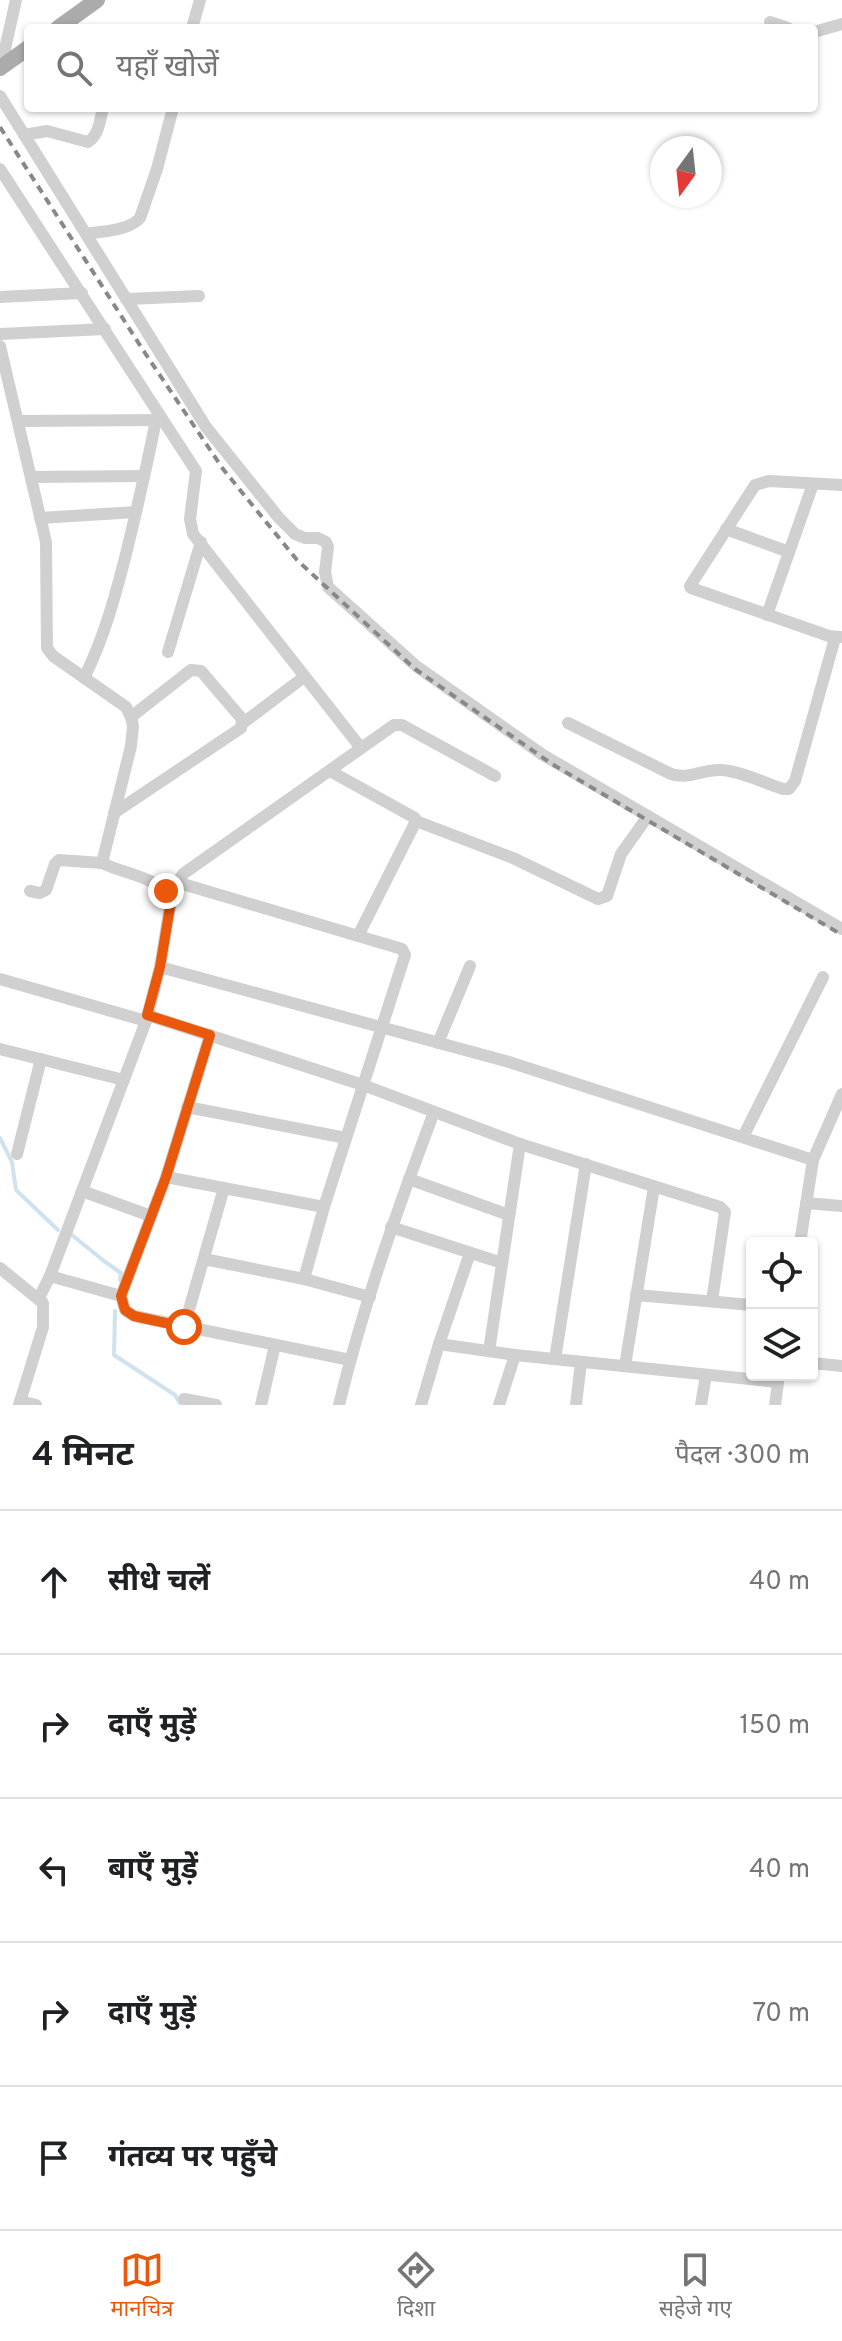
<!DOCTYPE html>
<html lang="hi">
<meta charset="utf-8">
<style>
body{margin:0;font-family:Overpass,"Noto Sans Devanagari",sans-serif;background:#f6f6f6;color:#202124}
.controls{position:absolute;right:24px;bottom:24px;display:grid;overflow:hidden;border-radius:8px;box-shadow:0 2px 6px #0004}
.controls button{width:72px;height:72px;display:grid;place-items:center;padding:0;border:0;border-bottom:2px solid #e0e0e0;background:#fff;color:#202124;font:40px sans-serif}
.compass{position:absolute;left:650px;top:136px;width:72px;height:72px;border-radius:50%;background:#fff;box-shadow:0 2px 6px #0004;rotate:195deg}
.stop{position:absolute;width:24px;height:24px;margin:-18px;border:6px solid #ea580c;border-radius:50%;background:#fff}
.stop.end{background:#ea580c;border-color:#fff;box-shadow:0 2px 8px #0008}
.list{margin:0;padding:0;list-style:none}
h2{display:flex;justify-content:space-between;align-items:center;height:104px;margin:0;padding:0 32px;font-size:34px}
h2 small{font-size:26px;font-weight:400;color:#757577}
.list li{display:grid;grid-template-columns:52px 1fr auto;gap:24px;align-items:center;box-sizing:border-box;height:144px;padding:0 32px;border-top:2px solid #e0e0e0}
.list b{display:block;font-size:30px;white-space:nowrap}
.list em{font-size:26px;font-style:normal;color:#757577}
.icon{flex:none;width:44px;height:44px;fill:none;stroke:currentColor;stroke-width:2;stroke-linecap:round;stroke-linejoin:round}
.map{position:relative;flex:none;width:842px;height:1405px;overflow:hidden}
.search{position:absolute;background:#fff;box-shadow:0 2px 6px #0004;left:24px;right:24px;top:24px;height:88px;display:flex;align-items:center;gap:20px;box-sizing:border-box;padding:0 28px;border-radius:8px;color:#757577;font-size:30px}
.sheet{height:824px;background:#fff}
nav{display:flex;justify-content:space-around;align-items:center;box-sizing:border-box;height:112px;border-top:2px solid #e0e0e0;background:#fff;font-size:22px;color:#757577}
nav a{display:grid;justify-items:center;gap:4px}
nav .on{color:#ea580c}
.map>svg:first-child{display:block}
.lines{fill:none;stroke-linecap:round;stroke-linejoin:round}
.stream{stroke:#cfe2ee;stroke-width:4}
.minor{stroke:#d0d0d0;stroke-width:12}
.major{stroke:#ababab;stroke-width:16}
.rail{stroke:#888;stroke-width:4;stroke-dasharray:8 6;stroke-linecap:butt}
.route{stroke:#ea580c;stroke-width:10}
</style>
<div class="map">
<svg width="842" height="1405" viewBox="0 0 842 1405">
<rect width="100%" height="100%" fill="#fff"/>
<g class="lines">
<!-- stream -->
<g class="stream">
<polyline points="0,1138 12,1162 16,1190 58,1230"/>
<polyline points="72,1235 104,1261 121,1273 120,1280"/>
<polyline points="115,1311 114,1355 175,1395 181,1405"/>
</g>
<!-- minor -->
<g class="minor">
<polyline points="770,22 788,28"/>
<polyline points="192,28 200,0"/>
<polyline points="814,32 842,24"/>
<polyline points="1,67 16,0"/>
<polyline points="0,96 206,427 279,518 295,534 305,538 318,538 326,542 328,547 325,572 328,587 416,666 543,755 842,929"/>
<path d="M24 135 47 131 88 142C99 135 100 120 103 108"/>
<polyline points="0,169 196,471 190,519 193,534 361,748"/>
<path d="M86 234C103 231 128 231 140 218L157 169 173 108"/>
<polyline points="0,297 82,293"/>
<polyline points="126,299 199,296"/>
<polyline points="0,334 105,329"/>
<path d="M0 346 46 542 47 648 53 656 126 707 131 717 133 726 131 746 102 863C126 875 157 875 171 901L160 967 146 1021 50 1276 39 1298"/>
<polyline points="18,421 160,420"/>
<polyline points="31,477 144,476"/>
<polyline points="40,518 136,512"/>
<polyline points="726,529 789,552"/>
<polyline points="767,615 813,484"/>
<polyline points="840,637 829,636 691,588 690,586 755,485 769,481 842,485"/>
<polyline points="168,652 201,542"/>
<path d="M84 678C104 638 115 597 126 554 137 509 147 465 156 420"/>
<polyline points="243,723 304,677"/>
<path d="M568 723 671 774C689 780 703 769 721 770 741 771 764 783 783 789H789L795 781 835 638"/>
<polyline points="330,771 415,818 416,821 358,936"/>
<polyline points="114,813 241,728 242,719 201,671 191,670 131,717"/>
<polyline points="416,821 513,858 598,899 607,896 621,854 648,816"/>
<polyline points="176,885 183,874 394,725 402,725 495,776"/>
<polyline points="30,891 40,893 46,890 55,864 59,860 102,863"/>
<polyline points="166,891 176,885 183,884 402,949 405,955 324,1207 304,1279"/>
<polyline points="160,967 509,1062 813,1160"/>
<polyline points="0,979 146,1021"/>
<polyline points="147,1015 363,1085 520,1144 720,1207 725,1212 712,1301"/>
<polyline points="438,1043 470,966"/>
<polyline points="0,1049 124,1080"/>
<polyline points="187,1107 346,1138"/>
<polyline points="743,1137 823,977"/>
<polyline points="17,1154 41,1059"/>
<polyline points="166,1177 324,1207"/>
<polyline points="409,1179 509,1215"/>
<polyline points="82,1191 151,1216"/>
<polyline points="806,1203 842,1206"/>
<polyline points="391,1227 502,1263"/>
<polyline points="800,1243 813,1160 842,1094"/>
<polyline points="204,1259 304,1279 370,1297"/>
<polyline points="0,1268 43,1303 43,1327 19,1405"/>
<polyline points="50,1276 121,1296 125,1310 134,1316 350,1360"/>
<polyline points="636,1295 752,1305"/>
<polyline points="121,1296 166,1177 210,1035"/>
<polyline points="184,1327 224,1188"/>
<polyline points="439,1344 515,1355 778,1382"/>
<polyline points="489,1351 520,1144"/>
<polyline points="555,1359 586,1164"/>
<polyline points="812,1363 842,1366"/>
<polyline points="625,1366 654,1187"/>
<polyline points="184,1399 216,1405"/>
<polyline points="20,1401 36,1405"/>
<polyline points="261,1405 275,1345"/>
<path d="M339 1405C363 1305 398 1208 434 1112"/>
<polyline points="421,1405 439,1344 470,1253"/>
<polyline points="499,1405 515,1355"/>
<polyline points="576,1405 581,1362"/>
<polyline points="701,1405 706,1375"/>
<polyline points="775,1405 779,1375"/>
</g>
<!-- major -->
<g class="major">
<polyline points="58,28 97,0"/>
<polyline points="0,68 28,48"/>
</g>
<!-- rail -->
<polyline class="rail" points="0,127 145,353 223,469 297,560 415,669 552,764 842,935"/>
</g>
<g class="lines">
<!-- route -->
<polyline class="route" points="166,891 171,901 160,967 147,1015 210,1035 166,1177 121,1296 125,1310 134,1316 184,1327"/>
</g>
</svg>
<div class="controls">
<button><svg class="icon" aria-label="locate" viewBox="0 0 24 24"><circle cx="12" cy="12" r="6"/><path d="M12 2v4M12 18v4M2 12h4M18 12h4"/></svg></button>
<button><svg class="icon" aria-label="layers" viewBox="0 0 24 24"><path d="M12 4l9 5-9 5-9-5zM3 14l9 5 9-5"/></svg></button>
</div>
<svg class="compass" viewBox="-18 -18 36 36"><path d="M0-13l5 13h-10z" fill="#e53935"/><path d="M0 13l5-13h-10z" fill="#757577"/></svg>
<div class="stop" style="left:184px;top:1327px"></div>
<div class="stop end" style="left:166px;top:891px"></div>
<div class="search"><svg class="icon" aria-label="search" viewBox="0 0 24 24"><circle cx="10" cy="10" r="6"/><path d="M15 15l6 6"/></svg>यहाँ खोजें</div>
</div>
<section class="sheet">
<h2>4 मिनट<small>पैदल · 300 m</small></h2>
<ul class="list">
<li><svg class="icon" aria-label="ahead" viewBox="0 0 24 24"><path d="M12 20V5M6 11l6-6 6 6"/></svg><div><b>सीधे चलें</b></div><em>40 m</em></li>
<li><svg class="icon" aria-label="right" viewBox="0 0 24 24"><path d="M7 20v-9h11M14 6l5 5-5 5"/></svg><div><b>दाएँ मुड़ें</b></div><em>150 m</em></li>
<li><svg class="icon" aria-label="left" viewBox="0 0 24 24"><path d="M17 20v-9H6M10 6l-5 5 5 5"/></svg><div><b>बाएँ मुड़ें</b></div><em>40 m</em></li>
<li><svg class="icon" aria-label="right" viewBox="0 0 24 24"><path d="M7 20v-9h11M14 6l5 5-5 5"/></svg><div><b>दाएँ मुड़ें</b></div><em>70 m</em></li>
<li><svg class="icon" aria-label="arrive" viewBox="0 0 24 24"><path d="M6 21V4h12l-3 4 3 4H6"/></svg><div><b>गंतव्य पर पहुँचे</b></div></li>
</ul>
</section>
<nav>
<a class="on"><svg class="icon" aria-label="map" viewBox="0 0 24 24"><path d="M3 6l6-2 6 2 6-2v14l-6 2-6-2-6 2zM9 4v14M15 6v14"/></svg>मानचित्र</a>
<a><svg class="icon" aria-label="directions" viewBox="0 0 24 24"><path d="M12 3l9 9-9 9-9-9zM9 14v-3h6M13 9l2 2-2 2"/></svg>दिशा</a>
<a><svg class="icon" aria-label="saved" viewBox="0 0 24 24"><path d="M7 4h10v16l-5-4-5 4z"/></svg>सहेजे गए</a>
</nav>
